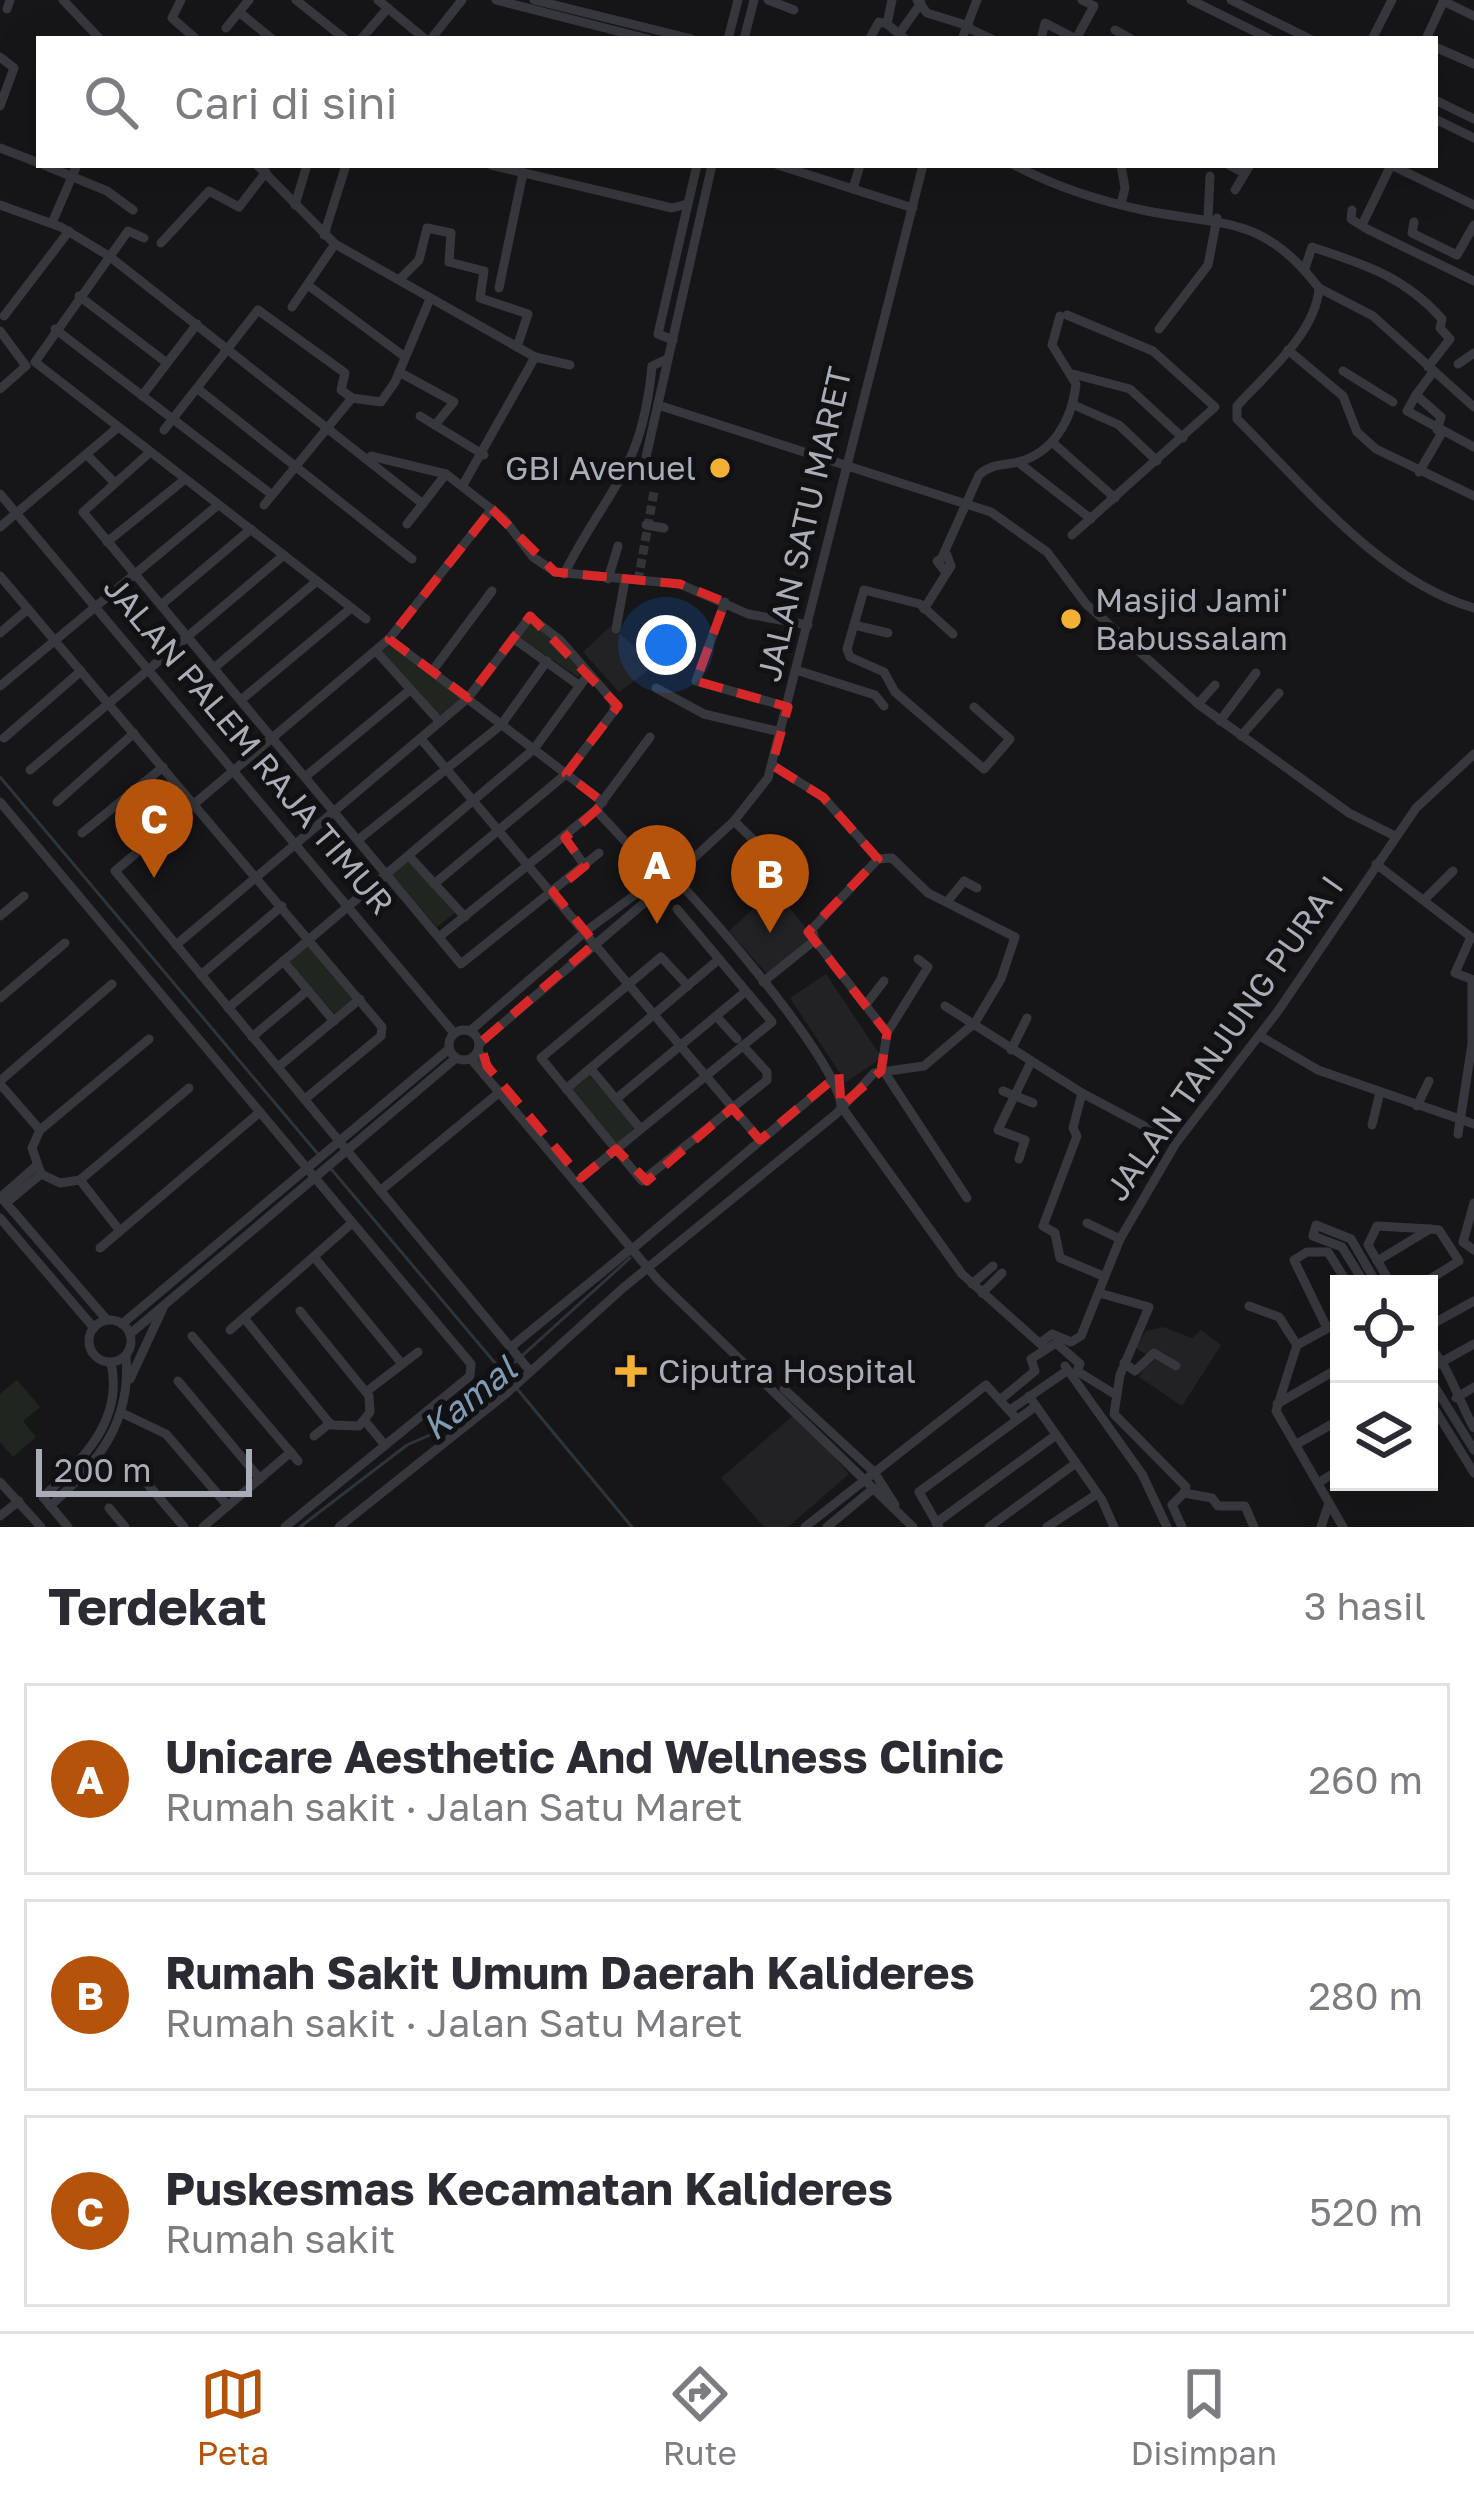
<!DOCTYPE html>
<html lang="id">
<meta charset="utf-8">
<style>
body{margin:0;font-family:"Golos Text",sans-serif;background:#f7f7f7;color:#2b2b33}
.controls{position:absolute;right:36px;bottom:36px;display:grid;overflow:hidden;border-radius:0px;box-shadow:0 12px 48px #0002}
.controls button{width:108px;height:108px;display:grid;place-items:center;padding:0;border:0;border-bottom:3px solid #e1e1e2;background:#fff;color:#2b2b33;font:60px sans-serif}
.scale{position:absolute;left:36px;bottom:30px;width:216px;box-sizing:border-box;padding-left:12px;border:6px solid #a8adb8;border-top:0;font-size:33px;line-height:42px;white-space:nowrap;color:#a8adb8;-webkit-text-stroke:9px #111113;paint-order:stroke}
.you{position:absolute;left:666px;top:645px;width:42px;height:42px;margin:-30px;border:9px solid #fff;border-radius:50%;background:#1a73e8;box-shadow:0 0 0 18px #1a73e833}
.badge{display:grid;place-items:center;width:78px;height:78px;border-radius:50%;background:#b45309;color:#fff;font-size:39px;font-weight:700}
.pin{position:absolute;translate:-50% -99px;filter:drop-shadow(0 3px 6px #0008)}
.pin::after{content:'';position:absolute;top:63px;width:42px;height:36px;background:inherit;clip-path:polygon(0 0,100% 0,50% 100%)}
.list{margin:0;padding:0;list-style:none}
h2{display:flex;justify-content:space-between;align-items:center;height:156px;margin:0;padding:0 48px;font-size:51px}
h2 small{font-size:39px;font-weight:400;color:#7c7c81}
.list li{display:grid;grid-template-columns:78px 1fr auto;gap:36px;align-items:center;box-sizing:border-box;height:192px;margin:0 24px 24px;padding:0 24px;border:3px solid #e1e1e2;border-radius:0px}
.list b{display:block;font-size:45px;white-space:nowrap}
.list p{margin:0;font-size:39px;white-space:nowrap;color:#7c7c81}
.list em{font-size:39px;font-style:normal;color:#7c7c81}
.icon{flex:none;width:66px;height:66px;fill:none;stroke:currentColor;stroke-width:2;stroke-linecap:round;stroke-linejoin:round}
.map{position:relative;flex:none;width:1474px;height:1527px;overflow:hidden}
.search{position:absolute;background:#fff;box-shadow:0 12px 48px #0002;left:36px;right:36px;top:36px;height:132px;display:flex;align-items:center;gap:30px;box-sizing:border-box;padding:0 42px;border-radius:0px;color:#7c7c81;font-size:45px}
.sheet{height:804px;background:#fff}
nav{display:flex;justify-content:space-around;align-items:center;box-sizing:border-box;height:168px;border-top:3px solid #e1e1e2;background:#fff;font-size:33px;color:#7c7c81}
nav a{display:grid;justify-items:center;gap:6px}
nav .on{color:#b45309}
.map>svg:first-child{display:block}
.built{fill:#222225}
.green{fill:#1e261f}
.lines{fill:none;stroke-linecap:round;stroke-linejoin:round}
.stream{stroke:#2c353c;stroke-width:3}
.minor-tunnel{stroke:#333438;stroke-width:9;stroke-dasharray:9 4.5;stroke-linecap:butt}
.minor{stroke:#37383d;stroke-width:9}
.marked{fill:none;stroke:#d62828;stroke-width:9;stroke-dasharray:24 15;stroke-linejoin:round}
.poi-dot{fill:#f2b134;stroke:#111113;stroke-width:4.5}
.labels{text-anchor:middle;stroke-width:10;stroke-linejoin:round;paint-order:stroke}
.poi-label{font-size:33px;fill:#a8adb8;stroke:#111113;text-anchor:start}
.street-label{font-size:33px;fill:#a8adb8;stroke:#111113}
.water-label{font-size:36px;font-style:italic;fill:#7f9bb3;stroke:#111113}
</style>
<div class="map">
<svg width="1474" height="1527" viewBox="0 0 1474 1527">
<rect width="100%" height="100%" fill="#161618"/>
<!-- built -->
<g class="built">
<polygon points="611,626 655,665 619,692 583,652"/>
<polygon points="775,889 812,936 768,975 729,931"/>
<polygon points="826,974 882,1058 846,1082 790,998"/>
<polygon points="1163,1327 1192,1338 1201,1330 1221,1345 1182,1406 1139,1377 1150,1357 1135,1347 1146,1331"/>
<polygon points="796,1413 849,1474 788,1527 764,1527 721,1478"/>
</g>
<!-- green -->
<g class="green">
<polygon points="530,620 563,645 583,671 578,677 518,636"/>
<polygon points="391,644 461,698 439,716 382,652"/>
<polygon points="408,859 455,913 437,927 391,874"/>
<polygon points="309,943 355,998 336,1015 288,961"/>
<polygon points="588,1074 635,1127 617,1144 570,1087"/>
<polygon points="17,1380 40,1407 23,1421 36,1437 13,1457 0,1442 0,1394"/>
</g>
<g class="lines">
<!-- stream -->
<g class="stream">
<polyline points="0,777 318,1154"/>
<polyline points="332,1170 512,1383"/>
<polyline points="518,1390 632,1527"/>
<polyline points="300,1527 407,1445 439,1431 630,1258"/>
</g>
<!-- minor-tunnel -->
<polyline class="minor-tunnel" points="638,581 654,492"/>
<!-- minor -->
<g class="minor">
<polyline points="63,0 100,39"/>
<polyline points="181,0 172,18 196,39"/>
<polyline points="296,0 345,39"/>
<polyline points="378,0 425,39"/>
<polyline points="496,0 648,39"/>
<polyline points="534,0 692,39"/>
<polyline points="768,0 794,10"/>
<polyline points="892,0 887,24 905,39"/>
<polyline points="917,0 927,13 969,26"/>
<polyline points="1191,0 1270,39"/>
<polyline points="1231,0 1310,39"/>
<polyline points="1443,1 1474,16"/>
<polyline points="7,9 10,0"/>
<polyline points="239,12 272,39"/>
<polyline points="226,28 249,0"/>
<polyline points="968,28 992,39"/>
<polyline points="1115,30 1131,39"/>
<polyline points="899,34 921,3"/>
<polyline points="870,38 879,22 887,24"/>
<polyline points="361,39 388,8"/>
<polyline points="431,39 462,0"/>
<polyline points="728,39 738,0"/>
<polyline points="744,39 754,0"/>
<polyline points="962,39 977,0"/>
<polyline points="1041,39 1045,23 1076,39"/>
<polyline points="1076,39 1094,6 1082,0"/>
<polyline points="1372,39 1392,0"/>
<polyline points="1426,39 1444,0"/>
<polyline points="1435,47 1474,64"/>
<polyline points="0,57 14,68 0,106"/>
<polyline points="1435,100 1474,119"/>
<polyline points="1435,119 1474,138"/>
<polyline points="0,148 39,163"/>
<polyline points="44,165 107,191 133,210"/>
<polyline points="257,165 335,244 535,357 463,485"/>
<polyline points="491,165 672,208 687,204"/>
<polyline points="778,165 853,189"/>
<polyline points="860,165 853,189 913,208"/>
<path d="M1014 165C1054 186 1103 202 1147 211 1226 226 1264 216 1319 288 1316 333 1266 374 1237 406V419C1304 485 1381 581 1474 608"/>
<polyline points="1121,165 1125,188 1121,204"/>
<polyline points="1229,165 1244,173"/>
<polyline points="1235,190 1250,165"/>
<polyline points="0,205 61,227 109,256 423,504"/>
<polyline points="295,205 307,165"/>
<polyline points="1352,210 1351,219 1367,229 1474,281"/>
<polyline points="1208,217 1210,176"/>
<polyline points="1414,222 1412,233 1457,255 1474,225"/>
<polyline points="52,223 77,165"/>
<polyline points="1362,225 1391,165 1474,205"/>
<polyline points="324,235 346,165"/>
<polyline points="144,238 128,231 35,362 366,619"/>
<polyline points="161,243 209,191 239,207 266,172"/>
<path d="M1305 268 1312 247C1364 264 1405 277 1442 319L1440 328 1450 339 1428 367"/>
<polyline points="400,279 419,260 427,228 451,233 449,262 484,271 480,298 528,314 517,347"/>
<polyline points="309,286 405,357"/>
<polyline points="499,288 523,173"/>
<polyline points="1319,288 1373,316 1474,407"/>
<polyline points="79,296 167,363"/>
<polyline points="292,307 335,244"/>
<polyline points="1067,315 1153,351 1215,407 1072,535"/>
<polyline points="4,316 69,231"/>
<polyline points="55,329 271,494"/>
<polyline points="1159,329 1208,265 1217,218"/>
<polyline points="0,331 26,366 0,389"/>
<polyline points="673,340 658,334 697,165"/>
<polyline points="1288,350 1343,396 1357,432 1376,449 1474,496"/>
<polyline points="535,357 570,365"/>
<polyline points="1458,364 1474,353"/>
<polyline points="1343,371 1393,402"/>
<polyline points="399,372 454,402 435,425"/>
<polyline points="1433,372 1416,395 1441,417 1437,430"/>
<polyline points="1073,374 1130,389 1183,438"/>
<polyline points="198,389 412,559"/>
<polyline points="1416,395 1407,411 1474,447"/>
<polyline points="142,396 197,324"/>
<polyline points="658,405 991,512 1047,552 1086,604 1198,704 1349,813 1395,836"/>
<polyline points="1074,405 1119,425 1157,461"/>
<polyline points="420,416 484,455"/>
<polyline points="164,430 258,310 345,373 341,390 352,398 381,402 395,382 430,299"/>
<polyline points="1052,442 1115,498"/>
<polyline points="148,454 83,512 461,964 599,853"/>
<polyline points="87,455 115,483"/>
<polyline points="371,456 446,474 504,519 533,557 555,572 680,584 748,614 808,625"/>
<polyline points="646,457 712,165"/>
<polyline points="1018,462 1091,519"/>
<polyline points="1419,472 1443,431"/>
<polyline points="0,494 454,1033"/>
<polyline points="264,505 352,398"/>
<polyline points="492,509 389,639 115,871 530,1371"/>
<polyline points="407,524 446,474"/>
<polyline points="646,525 664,528"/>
<polyline points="0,527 116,429"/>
<polyline points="107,542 184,480"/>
<path d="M943 555 979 475C990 465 1000 465 1014 463 1053 455 1072 420 1076 384L1052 345 1060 316"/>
<path d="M564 574C608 487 642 472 652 366L667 359"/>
<polyline points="0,576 382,1027 381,1036 305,1099"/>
<polyline points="608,579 618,546"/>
<polyline points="725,602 696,681 788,707"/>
<polyline points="161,605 251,529"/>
<polyline points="924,609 951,566 947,555 937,561 944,570"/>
<polyline points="854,625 888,633"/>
<polyline points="616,629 625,580"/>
<polyline points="0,633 28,609"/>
<polyline points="953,634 920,604 864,590 847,649 850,657 884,672 895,692 984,769 1010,739 974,707"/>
<polyline points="513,638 580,686"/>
<polyline points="389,639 603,802"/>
<polyline points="376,651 440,722"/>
<polyline points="214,668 317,581"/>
<polyline points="433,670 492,591"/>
<polyline points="796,670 875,695 884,706"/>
<polyline points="0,686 218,505"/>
<polyline points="656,688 704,714 781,732"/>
<polyline points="241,700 350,609"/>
<polyline points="1198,704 1215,685"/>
<polyline points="1220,721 1256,673"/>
<polyline points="1241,736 1279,693"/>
<polyline points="4,738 81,671"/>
<polyline points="421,739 760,1140"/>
<polyline points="772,765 823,797 878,859 892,858 928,893 1015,937 1001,979 973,1026"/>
<polyline points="30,770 284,555"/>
<polyline points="305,777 410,690"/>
<polyline points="0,802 471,1364 470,1376 285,1527"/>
<polyline points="57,802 134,733"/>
<polyline points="596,810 635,852"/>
<polyline points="734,821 773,859"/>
<polyline points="82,833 163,767"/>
<polyline points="565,838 585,866"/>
<polyline points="358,840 501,725 547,661"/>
<polyline points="409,856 465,917"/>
<polyline points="878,859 812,929 815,940 887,1033 881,1071"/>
<polyline points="1376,864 1471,937 1455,973 1474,980"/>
<path d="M666 870C703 904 838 1061 841 1106L962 1274 1046 1349"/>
<polyline points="1424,900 1453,871"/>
<polyline points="947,902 964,881 977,888"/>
<polyline points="0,916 24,896"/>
<polyline points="439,937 596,810 650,737"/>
<polyline points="176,945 468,698 530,617 560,640 614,702 614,711 566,774 434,884"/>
<polyline points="283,961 334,1021"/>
<polyline points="201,975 282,906"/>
<polyline points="763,982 815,940"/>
<polyline points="688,986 661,957 541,1058 642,1181 767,1080 767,1072 744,1047"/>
<polyline points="0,998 65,943"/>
<polyline points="867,1003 884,981"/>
<polyline points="945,1006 1082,1093 1176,1143"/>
<polyline points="228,1008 534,749 587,676"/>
<polyline points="717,1017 737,1039"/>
<circle cx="464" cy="1045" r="15"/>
<polyline points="470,1031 586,931 671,868"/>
<polyline points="887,1033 928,967 918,959"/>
<polyline points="1260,1036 1318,1070 1474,1124"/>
<polyline points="252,1037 308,990"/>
<polyline points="149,1039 40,1130 32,1148 41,1174 60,1183 80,1180 189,1088"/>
<polyline points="480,1043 658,891 734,821 768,778 923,165"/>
<polyline points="1011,1050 1027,1018"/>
<polyline points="478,1051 489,1068"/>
<polyline points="471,1059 658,1280 913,1527"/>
<polyline points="278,1067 360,999"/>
<polyline points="591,1069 640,1128"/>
<polyline points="883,1070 967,1198"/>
<polyline points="0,1081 112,984"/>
<polyline points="0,1084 40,1130"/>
<polyline points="566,1089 718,960"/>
<polyline points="1003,1091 1033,1103"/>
<polyline points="1082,1093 1073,1128 1077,1136 1043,1226 1055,1233 1060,1258 1103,1276"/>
<polyline points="616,1099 745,992"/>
<polyline points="1417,1106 1429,1081"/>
<polyline points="1372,1125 1380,1092"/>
<polyline points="1458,1134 1472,1044 1472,980"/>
<polyline points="1019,1159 1025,1140 998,1130 1031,1062"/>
<polyline points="581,1178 772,1022 677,909"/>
<polyline points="80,1180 120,1231"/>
<polyline points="380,1191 501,1091"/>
<polyline points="0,1196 107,1320"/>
<polyline points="1,1197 36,1166"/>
<polyline points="6,1203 41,1174"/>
<polyline points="1474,1203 1463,1242 1474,1250"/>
<polyline points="0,1218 94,1328"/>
<polyline points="1087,1223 1120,1239"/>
<polyline points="636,1246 832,1080"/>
<polyline points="100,1248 260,1112"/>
<polyline points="315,1258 402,1364"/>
<polyline points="1377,1261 1430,1229 1439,1230 1459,1261 1422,1284"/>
<polyline points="972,1284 993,1266"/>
<polyline points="1365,1284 1342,1247 1313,1236 1316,1225 1351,1239 1377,1284"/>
<polyline points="1391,1284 1368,1245 1377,1226 1430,1229"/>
<polyline points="982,1293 1002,1273"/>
<polyline points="1099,1293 1149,1307 1120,1375 1114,1414 1186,1487 1184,1493"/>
<polyline points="1249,1306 1279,1317 1297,1345"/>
<polyline points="244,1318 331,1425 359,1426 370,1412 369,1396 300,1311"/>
<circle cx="110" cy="1341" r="21"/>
<polyline points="1339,1322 1297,1345 1276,1411 1343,1527"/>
<polyline points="122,1324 449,1049"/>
<polyline points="1429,1326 1474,1301"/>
<polyline points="1327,1328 1294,1260 1307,1252 1328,1252 1348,1284"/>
<polyline points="230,1330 352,1223"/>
<polyline points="130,1334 456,1058"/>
<polyline points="192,1336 298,1461"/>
<polyline points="1040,1343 1052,1334 1071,1342 1081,1336 1120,1239 1176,1143 1278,1011 1416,808 1474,754"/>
<polyline points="511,1347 632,1248"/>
<path d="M1429 1348C1444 1355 1461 1406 1474 1428"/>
<polyline points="1124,1363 1135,1371 1154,1353 1176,1366"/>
<polyline points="1065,1366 1142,1474 1167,1527"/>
<polyline points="1429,1369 1474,1344"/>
<polyline points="130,1379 163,1308"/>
<polyline points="1430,1379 1474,1450"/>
<polyline points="178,1381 260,1479"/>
<polyline points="784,1389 874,1472 895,1505"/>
<polyline points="366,1392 418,1352"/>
<polyline points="1029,1396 1102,1500 1114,1527"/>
<polyline points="1456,1398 1474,1387"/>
<polyline points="1001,1399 1035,1371 1031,1359 1056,1343 1080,1364 1077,1371 1116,1395"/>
<polyline points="1429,1400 1474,1473"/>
<polyline points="1277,1404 1339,1368"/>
<polyline points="1010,1410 1068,1370"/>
<polyline points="122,1413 166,1434 228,1506"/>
<polyline points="365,1421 384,1444"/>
<polyline points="314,1436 330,1423"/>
<polyline points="1297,1444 1339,1420"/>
<polyline points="139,1474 184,1527"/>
<polyline points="0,1482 41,1527"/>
<polyline points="1318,1483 1339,1470"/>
<polyline points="1184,1493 1212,1498 1218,1506 1245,1506 1254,1527"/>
<path d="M50 1506C97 1464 132 1423 126 1356"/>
<polyline points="109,1508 125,1527"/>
<polyline points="0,1516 19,1501"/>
<polyline points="936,1523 1056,1435"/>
<path d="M68 1527 43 1497C82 1460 124 1421 111 1363"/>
<polyline points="203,1527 291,1452"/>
<polyline points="339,1527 508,1392 623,1288 836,1114 874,1073 924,1066 971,1026"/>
<polyline points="805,1527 986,1385 1017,1419"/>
<polyline points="827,1527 874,1488"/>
<polyline points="939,1527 919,1492 1036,1406"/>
<polyline points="989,1527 1076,1463"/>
<polyline points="1047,1527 1097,1494"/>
<polyline points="1182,1527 1172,1505 1184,1493"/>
<polyline points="1321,1527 1329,1503"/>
</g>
</g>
<!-- marked area -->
<path class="marked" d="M492 509 555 572 680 584 725 602 696 681 788 707 772 765 823 797 878 859 808 932 887 1033 881 1071 841 1106 839 1074 760 1140 732 1108 647 1181 616 1149 581 1178 487 1066 480 1043 595 943 553 892 585 866 565 838 604 803 566 774 618 706 530 616 468 698 389 639Z"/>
<!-- markers -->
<g class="poi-dot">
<circle cx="720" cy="468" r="12"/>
<circle cx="1071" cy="619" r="12"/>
<path d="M625 1353h12v12h12v12h-12v12h-12v-12h-12v-12h12z"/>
</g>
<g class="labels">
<!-- poi labels -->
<g class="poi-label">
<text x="696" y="480" text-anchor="end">GBI Avenuel</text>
<text x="1095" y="612">Masjid Jami'<tspan x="1095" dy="38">Babussalam</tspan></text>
<text x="658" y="1383">Ciputra Hospital</text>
</g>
<!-- street labels -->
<g class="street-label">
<text transform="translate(804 524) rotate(-77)" y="12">JALAN SATU MARET</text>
<text transform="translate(249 745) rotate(50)" y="12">JALAN PALEM RAJA TIMUR</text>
<text transform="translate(1224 1038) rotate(-55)" y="12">JALAN TANJUNG PURA I</text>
</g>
<!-- water labels -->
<g class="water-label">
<text transform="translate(469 1398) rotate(-39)" y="13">Kamal</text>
</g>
</g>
</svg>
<div class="controls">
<button><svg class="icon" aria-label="locate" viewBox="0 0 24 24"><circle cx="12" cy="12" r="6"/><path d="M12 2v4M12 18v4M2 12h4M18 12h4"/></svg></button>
<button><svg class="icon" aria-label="layers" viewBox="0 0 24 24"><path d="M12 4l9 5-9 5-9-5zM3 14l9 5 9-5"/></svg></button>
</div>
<div class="scale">200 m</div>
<div class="you"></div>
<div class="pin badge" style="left:657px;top:924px">A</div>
<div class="pin badge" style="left:770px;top:933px">B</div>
<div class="pin badge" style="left:154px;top:878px">C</div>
<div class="search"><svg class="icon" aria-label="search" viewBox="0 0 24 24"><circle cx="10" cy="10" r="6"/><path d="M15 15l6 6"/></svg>Cari di sini</div>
</div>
<section class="sheet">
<h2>Terdekat<small>3 hasil</small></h2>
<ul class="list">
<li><span class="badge">A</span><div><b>Unicare Aesthetic And Wellness Clinic</b><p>Rumah sakit · Jalan Satu Maret</p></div><em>260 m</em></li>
<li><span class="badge">B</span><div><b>Rumah Sakit Umum Daerah Kalideres</b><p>Rumah sakit · Jalan Satu Maret</p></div><em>280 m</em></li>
<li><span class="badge">C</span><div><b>Puskesmas Kecamatan Kalideres</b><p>Rumah sakit</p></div><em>520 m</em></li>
</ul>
</section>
<nav>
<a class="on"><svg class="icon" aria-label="map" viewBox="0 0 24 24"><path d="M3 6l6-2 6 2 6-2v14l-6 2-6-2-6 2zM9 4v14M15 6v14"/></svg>Peta</a>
<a><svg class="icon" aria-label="directions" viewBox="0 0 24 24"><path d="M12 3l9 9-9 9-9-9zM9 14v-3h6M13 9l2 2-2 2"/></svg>Rute</a>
<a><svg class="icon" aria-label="saved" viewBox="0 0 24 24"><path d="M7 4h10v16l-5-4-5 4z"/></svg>Disimpan</a>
</nav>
